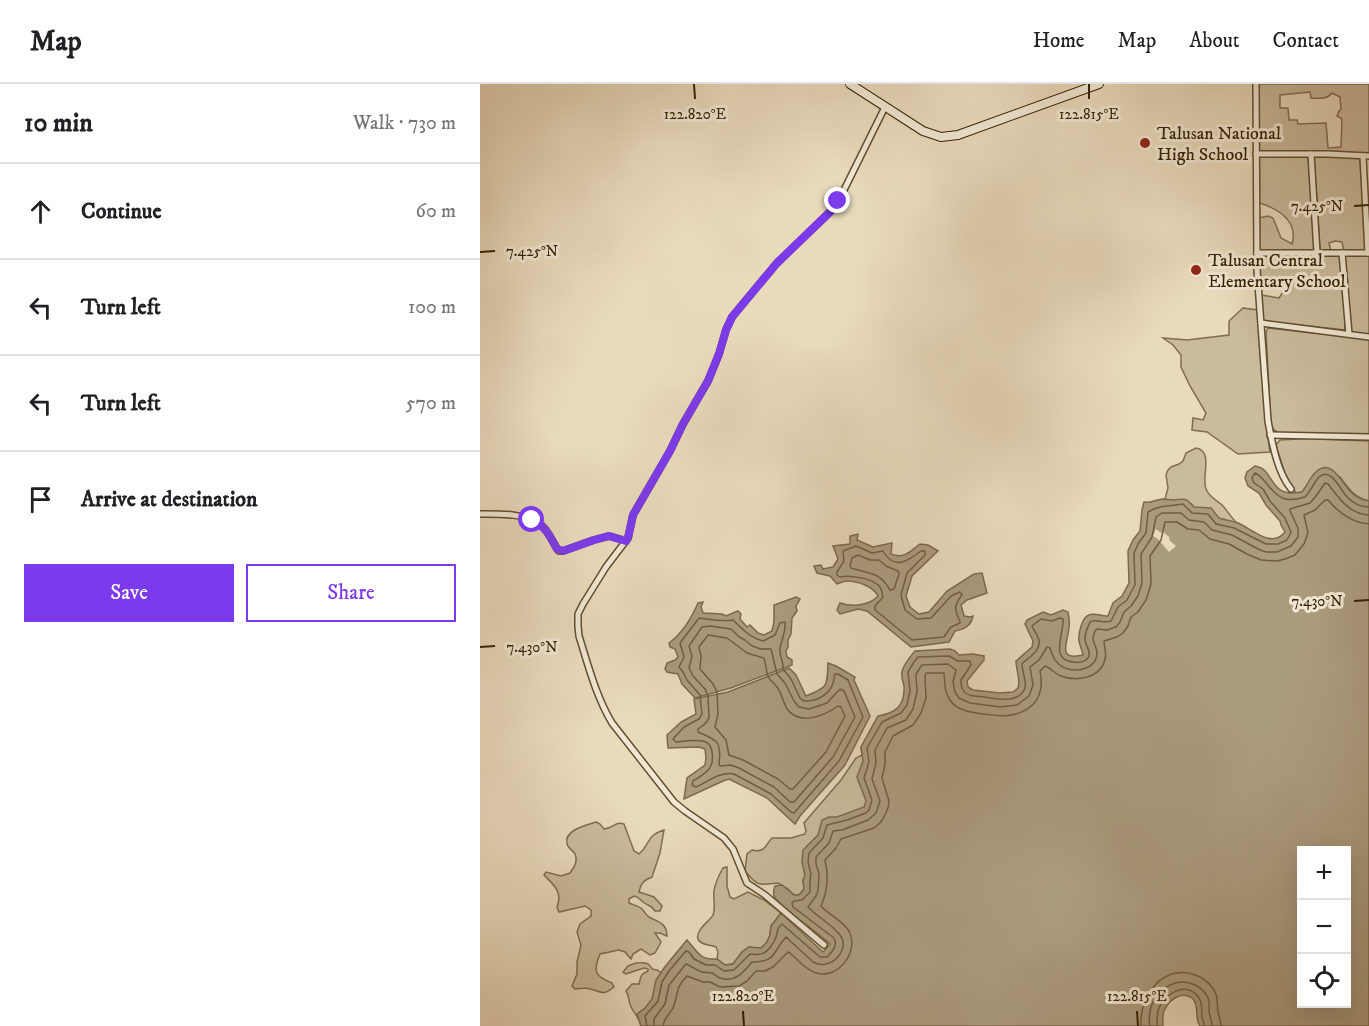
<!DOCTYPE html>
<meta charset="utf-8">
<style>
body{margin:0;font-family:"IM FELL DW Pica",serif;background:#f2f2f2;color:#202124}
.controls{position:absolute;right:18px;bottom:18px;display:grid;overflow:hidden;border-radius:0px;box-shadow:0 6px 24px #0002}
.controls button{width:54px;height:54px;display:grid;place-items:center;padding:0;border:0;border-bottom:2px solid #e0e0e0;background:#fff;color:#202124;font:30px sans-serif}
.stop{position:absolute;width:18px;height:18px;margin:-14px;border:4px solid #7c3aed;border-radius:50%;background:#fff}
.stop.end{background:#7c3aed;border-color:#fff;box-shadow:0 2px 6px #0008}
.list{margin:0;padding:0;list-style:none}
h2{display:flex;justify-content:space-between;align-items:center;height:78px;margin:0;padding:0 24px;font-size:26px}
h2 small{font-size:20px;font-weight:400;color:#757577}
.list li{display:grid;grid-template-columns:39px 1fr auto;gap:18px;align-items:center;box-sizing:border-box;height:96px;padding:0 24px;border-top:2px solid #e0e0e0}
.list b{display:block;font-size:22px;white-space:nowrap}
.list em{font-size:20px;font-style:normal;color:#757577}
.actions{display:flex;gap:12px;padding:18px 24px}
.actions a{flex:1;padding:14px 0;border:2px solid #7c3aed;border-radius:0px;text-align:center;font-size:21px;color:#7c3aed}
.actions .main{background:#7c3aed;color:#fff}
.icon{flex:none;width:33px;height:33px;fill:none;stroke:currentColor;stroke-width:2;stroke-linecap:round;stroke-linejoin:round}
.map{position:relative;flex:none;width:889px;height:942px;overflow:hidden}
header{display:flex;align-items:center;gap:36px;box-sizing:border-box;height:84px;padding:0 30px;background:#fff;border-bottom:2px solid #e0e0e0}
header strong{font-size:28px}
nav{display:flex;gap:33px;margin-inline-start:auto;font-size:21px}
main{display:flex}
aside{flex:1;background:#fff}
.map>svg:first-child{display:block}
.green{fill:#cabb9c;stroke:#7f6e4f;stroke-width:1.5;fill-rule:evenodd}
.water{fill:#ab9b7d;stroke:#7b6a4c;stroke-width:1.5;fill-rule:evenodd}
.pier{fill:#e9dabc}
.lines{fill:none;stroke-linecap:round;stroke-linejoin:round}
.shore{stroke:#705e40;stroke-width:1.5}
.street-casing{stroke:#614f30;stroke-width:8}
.secondary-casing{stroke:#342102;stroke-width:10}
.street{stroke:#f1e7d3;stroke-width:5}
.secondary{stroke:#f1e7d3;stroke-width:8}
.route{stroke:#7c3aed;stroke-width:8}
.ticks{fill:none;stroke:#342102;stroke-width:2}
.poi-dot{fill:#8f2418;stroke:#f1e7d3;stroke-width:2}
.labels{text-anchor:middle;stroke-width:6;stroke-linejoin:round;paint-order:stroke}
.poi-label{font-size:18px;fill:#342102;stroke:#f1e7d3;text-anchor:start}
.ticks-label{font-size:15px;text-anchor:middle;fill:#342102;stroke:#f1e7d3;stroke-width:6;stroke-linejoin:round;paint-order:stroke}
</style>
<header>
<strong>Map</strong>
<nav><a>Home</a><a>Map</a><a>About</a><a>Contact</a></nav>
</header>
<main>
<aside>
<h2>10 min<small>Walk · 730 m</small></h2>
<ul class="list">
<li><svg class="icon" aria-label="ahead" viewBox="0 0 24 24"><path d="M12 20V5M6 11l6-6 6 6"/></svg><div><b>Continue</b></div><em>60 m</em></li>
<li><svg class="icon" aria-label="left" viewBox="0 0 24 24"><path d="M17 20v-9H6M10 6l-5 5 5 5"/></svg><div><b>Turn left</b></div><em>100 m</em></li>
<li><svg class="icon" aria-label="left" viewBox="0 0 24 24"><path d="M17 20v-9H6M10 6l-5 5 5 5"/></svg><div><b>Turn left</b></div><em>570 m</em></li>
<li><svg class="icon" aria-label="arrive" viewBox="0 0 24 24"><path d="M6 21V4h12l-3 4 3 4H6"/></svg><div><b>Arrive at destination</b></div></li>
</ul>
<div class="actions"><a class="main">Save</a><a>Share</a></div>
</aside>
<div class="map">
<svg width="889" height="942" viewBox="0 0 889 942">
<rect width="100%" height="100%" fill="#e9dabc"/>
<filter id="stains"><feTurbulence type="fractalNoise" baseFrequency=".00333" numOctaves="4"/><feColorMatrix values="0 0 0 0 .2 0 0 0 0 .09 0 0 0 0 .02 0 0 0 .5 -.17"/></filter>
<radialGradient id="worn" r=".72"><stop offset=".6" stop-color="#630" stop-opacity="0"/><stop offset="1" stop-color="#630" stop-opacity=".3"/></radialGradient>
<!-- green -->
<g class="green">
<path d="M778 0H889V70L779 68ZM830 8 831 14C839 14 847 16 852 9L860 13 861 25 859 27 857 32 862 35 861 63 848 64 846 39 818 40 817 36H809L808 24H800V11Z"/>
<path d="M779 72 828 73 835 166H778V134L788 132 793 134 801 154 812 160C819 135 796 124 777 118Z"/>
<polygon points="834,72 880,74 886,167 864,168 862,158 855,157 849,159 851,168 840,167"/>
<polygon points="782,171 860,172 865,217 865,246 783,237 781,211 799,214 807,202 802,198 780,194 779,172"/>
<polygon points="864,171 889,172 889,251 871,248"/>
<polygon points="763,224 778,226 786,340 790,368 758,370 727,348 712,346 713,334 723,336 726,329 710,302 701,283 701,271 693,261 683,254 707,256 749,251 749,237"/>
<polygon points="788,244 889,255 889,351 799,349 794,346 791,341 786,248"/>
<path d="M836 354 839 355 889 357V417C875 414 868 404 860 393L825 404 822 408 816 409 806 393 796 361 800 356Z"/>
<path d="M716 364C734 367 721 393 726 405 729 413 735 415 742 421 747 426 751 434 757 439 763 443 771 446 777 450L768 457 729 428 668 419C672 419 679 415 685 415L688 404 686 391 688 386 691 383 699 380 703 377 706 369Z"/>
<path d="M450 651 323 796 324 805 319 811H314L308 805 298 799C279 801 278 803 265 787L267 770 272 766C286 769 285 761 292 754H311L325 750 326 747 324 739 361 696 376 674 382 671 381 663Z"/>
<path d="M116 738 120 740 124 745C134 744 135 737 144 740L154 767 159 770C171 760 165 752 184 746L180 769 172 793C164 796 161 799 159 808L174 813 182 822 180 827H175C170 820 168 822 163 818 159 815 159 813 154 812L149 815V819C153 821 159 822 162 825 165 828 165 830 169 833 178 838 187 839 187 852L180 849H175L181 858 175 869 170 871 161 865 153 870 151 875 145 868 139 866 120 870C113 887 114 892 132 899L134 903C123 912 122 908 110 905 106 903 100 905 95 905L92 902 97 890V878L101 861 97 848 100 840 111 832V826L105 822 79 828 77 823C83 808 74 801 64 791L66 788 81 792 90 789C94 784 98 776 95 770 93 766 87 764 87 759 84 746 107 741 116 738Z"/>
<path d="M247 783V802L250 813 254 815 268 808 284 816 301 829 291 842 290 851 287 858 281 865 269 863 262 868 253 880 245 881 237 875 238 868 236 863C231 861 220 861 218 855 215 846 230 837 233 831 236 824 233 814 234 807 235 799 239 791 243 784Z"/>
<path d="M156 879C164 879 168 877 172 885L177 886 184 891 161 942C158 931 155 931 151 923 148 917 150 913 146 907L152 900H159C161 893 160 890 168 887V885L164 884 146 890 143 888 148 882Z"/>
</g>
<!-- water -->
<g class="water">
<path d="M775 382C796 385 787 415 822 408 827 402 830 393 836 388 852 373 862 400 872 409 877 414 883 416 889 417V942H720C714 934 720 921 712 914 701 906 688 917 684 927 682 932 683 937 683 942H161L157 930 165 924 172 915 176 896 184 884 207 856C218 868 219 876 237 875L245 881 253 880 262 868 269 863 281 864 287 858 290 851 291 842 301 829 343 868 350 860C339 849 298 822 294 812 293 807 294 806 295 802L302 801 314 811H319L324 805 323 796 325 791 322 778 323 766 338 751 342 736 349 733H357L384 723 386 717 377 693 383 677 381 663 398 632C416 629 425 622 424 602 423 597 421 593 422 588 424 579 430 573 435 567L470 565 475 567 479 571 493 570 504 572V576L487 597 488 603 493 606 520 609 533 608 538 604C541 596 536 586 536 577L552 563 553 557 545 540 547 536 563 528 571 531 583 526 588 528C589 533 590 538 589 543 588 559 576 577 603 571 602 566 600 562 599 557 598 550 602 533 609 531 615 528 622 533 628 532L633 519 642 512 649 499 648 467 653 456 660 447 662 426 664 418C671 419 672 417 678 416 683 414 688 416 693 416 706 415 705 413 714 423L731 424 739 434C745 436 752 437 758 439 772 445 792 465 805 448L801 441 800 437 786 421 779 409 768 402 765 394 767 388ZM822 766H866V920H822Z"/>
<path d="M378 450 377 456 393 463 412 459 411 470C425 475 429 468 440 460L448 461 458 467 432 492 426 512 430 523 439 530 449 528 467 507 494 490 502 489 507 509 487 516 481 521 484 532 490 533 493 532C491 542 485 545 475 547L469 558 431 563 387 527 378 525 360 530 357 526 360 519C372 523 389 522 398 512 393 502 377 497 367 497 364 497 360 499 357 500L350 492 337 489 334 482 341 481 343 485 353 483 358 475 353 462 370 460V452Z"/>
<path d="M316 513 320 515 316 522 317 527 312 534 311 550 308 556V563L306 567 307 573 312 576V581L251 604 215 614 202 600 198 590 187 588 185 585 187 579 195 576 198 573 195 565 190 563 189 559C203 549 211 535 218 519L223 518 221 523 223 529 242 530 246 532 258 527 261 530 260 535 267 543 270 541 278 549 284 551 292 547 294 538V521Z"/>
<path d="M348 579 356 582 375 593 374 596 390 632 365 681 320 732 315 740 287 714 249 695 243 697 204 715 207 694 225 681 226 674 225 665 219 663 188 664 187 651 201 638 216 630 214 615 248 608 309 584 316 591 326 612C349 603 347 602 348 579Z"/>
</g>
<!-- pier -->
<polygon class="pier" points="676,445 681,449 682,447 689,453 690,457 696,462 689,468 678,455 673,452"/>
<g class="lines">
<!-- shore -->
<g class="shore">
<path d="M376 462 392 469 403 467C414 487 428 477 441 467H445V471L427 489 421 511 425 526 437 535 451 534 471 512 480 508 482 511C474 521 474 526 480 537V539L471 543 464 553 432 556 395 526V522L403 513C402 509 402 506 400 503 393 494 370 491 360 493L357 491V488L364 477 363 467Z"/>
<path d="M378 471 390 476H399L406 482 418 487 419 490 414 505 410 506C399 487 390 490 371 484L370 482 372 474Z"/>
<path d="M219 534C227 535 247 538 253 536 262 545 271 554 283 557L295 551 300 539 305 538C306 547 302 555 300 564 299 572 304 578 303 585L311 595 320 614 324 617C335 618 350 611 353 599 354 596 354 593 355 590H358L368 596 383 633 359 677 314 729 311 728 291 710 254 690C241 687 227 698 216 703L212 701 213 697C218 694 225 690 229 685 234 679 234 662 226 658 218 655 205 657 196 658L193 655 204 643 219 635 222 630 220 611 207 596 203 588 199 583 204 573 200 559Z"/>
<path d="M230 542 251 545 259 553 265 556 272 562 281 565H291L297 590 305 599 314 617 319 623 329 625 347 619 360 605 364 607 375 633 353 673 314 718H310L294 703 259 684 251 681 240 682 239 680C242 656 236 656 218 648V645L225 640 229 634 228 612 225 605 213 592 209 584 212 572 209 562 222 543Z"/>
<path d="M228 551 247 554 267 569 284 574C286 580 286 587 288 592 290 597 294 599 297 603 302 610 303 618 307 625 320 642 344 632 358 622L361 623 365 632 346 668 313 705H310L298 695 263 676 249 671 246 656 235 643 238 630 237 608 233 600 220 585 221 572 219 563Z"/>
<path d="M167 942 165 932 178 917 182 898 189 887 206 867 209 868 214 875 226 881H235L244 887 254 886 270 870C273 870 276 871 280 870 287 870 294 859 296 853 298 846 297 844 302 840L340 873H347C352 868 358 862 354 854L313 823 312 819 314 817 322 816 330 808V796L331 790 328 778 329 769 343 754 347 741 367 736 386 729 389 726 392 716 384 694 389 678 387 664 402 638 421 629 427 621 430 607 428 588 434 578 438 573 469 572 478 577H490L491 581 481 596C481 598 481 604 483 606 487 613 498 612 505 613 517 615 539 620 545 604 547 597 542 588 542 580 548 573 561 568 559 556 558 552 554 546 552 542L561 535 572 537 580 534 583 535C584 550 569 577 594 578 598 579 605 578 608 574 612 569 606 562 605 556 604 550 608 543 610 538 616 534 623 540 631 537L638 523 647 516 655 501 654 469 658 460 666 449 668 428C679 421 690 422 703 420L712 429 728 430 736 440 754 444 786 460H798L807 456 811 448 805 434 790 417 783 405 774 399 772 394 775 389C780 391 782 394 786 399 799 415 805 419 825 413 831 407 834 398 839 393 851 382 861 407 867 413 873 419 881 423 889 423"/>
<path d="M174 942V935L185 920 189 901 206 880C211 882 216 886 222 888 226 889 229 888 232 889 235 890 237 893 240 894 255 899 264 888 272 878 297 878 292 868 306 853L333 878C351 888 371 865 360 851 352 840 337 833 328 823L336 812 338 807 339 790 336 780V773L349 759 353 747 362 746 388 736 396 729 400 717 392 695 396 679 395 666 407 644 426 636 433 625 437 608 436 590 442 581 468 580 476 586 473 598 475 608 479 614 490 619 520 623 537 621 549 612 553 601 550 583 559 576 567 563 570 564C573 574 577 582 588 585 599 588 617 584 617 569 616 558 610 559 615 547L617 545 627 546 636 543 640 538 644 528 651 522 658 512 662 499 661 470 672 453 676 433 682 429H701L709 436 724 438 732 446 752 451 780 466 786 468H797L811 462 818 453V444L810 427V425L830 419 836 412 845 399 848 400C859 414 869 430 889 431"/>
<path d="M183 942C184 934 189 931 193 924 199 910 194 905 207 892L223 898H230L240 903 259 902 267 897 276 887H285L293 883 308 868 310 869C318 876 326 886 336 889 358 896 380 867 369 847 363 837 349 831 341 822 348 807 349 793 345 776L356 764 361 755 394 744 400 739 404 733 408 724 409 717 402 694 405 680V668L413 652 433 641 441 629 446 614 445 592 446 589H464C465 598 464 608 470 616 477 627 491 628 503 630 512 631 522 633 531 631 555 627 565 610 560 587L565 582C571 584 575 590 581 592 597 598 621 594 625 575 627 569 624 563 624 557L637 553 643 549 648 542 651 533 658 528 666 516 671 500 670 472 681 456 685 438H697L708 445 719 446 730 455 749 460 767 470 781 476 797 477 805 475 815 471 824 460 828 449 824 431 835 426 845 416H848C859 429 872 439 889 440"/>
<path d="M661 942C659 910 686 876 720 893 727 897 733 903 736 910 738 916 737 922 738 928 739 933 741 937 741 942"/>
<path d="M670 942C669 936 669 929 671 923 677 905 697 892 715 901 721 904 726 909 728 914 730 919 729 924 729 928 730 933 732 937 732 942"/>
<path d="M677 942C677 937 677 932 678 927 682 911 706 895 719 914 723 920 721 926 722 933 723 936 724 939 724 942"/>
</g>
<defs>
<g id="street">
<path d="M776 0 777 186 788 337C792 358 797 388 811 405"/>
<polyline points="776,70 847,70 889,72"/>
<polyline points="831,70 837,169"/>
<polyline points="883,72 888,169"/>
<polyline points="777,169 889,169"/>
<polyline points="862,169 869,250"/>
<polyline points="781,239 889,253"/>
<polyline points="790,351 889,353"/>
<path d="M0 430C16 430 47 429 60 440 69 446 72 459 79 467H83L114 456 129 452 146 457"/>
<path d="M344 861 285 811 267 799 253 765 244 754 205 727 194 718 132 639C116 612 108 581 99 552L98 542V530L103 520 126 483 148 454 153 431 190 367 203 340 228 297 239 270 246 246 252 233 297 179 351 127 362 110 405 23"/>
</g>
<polyline id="secondary" points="370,0 443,47 461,53 478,51 619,0"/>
</defs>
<!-- street casing -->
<use href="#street" class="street-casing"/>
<!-- secondary casing -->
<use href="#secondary" class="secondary-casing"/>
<!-- street -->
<use href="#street" class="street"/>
<!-- secondary -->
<use href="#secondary" class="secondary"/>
</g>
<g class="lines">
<!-- route -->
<path class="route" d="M52 436C65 442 70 452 77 465L83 467 114 456 129 452 146 457 148 454 153 431 190 367 203 340 228 297 239 270 246 246 252 233 297 179 351 127 358 117"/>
</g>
<!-- ticks -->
<path class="ticks" d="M214 0 215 15M609 0V15M874 122 889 121M0 168 15 167M874 517 889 516M0 563 15 562M263 927 264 942M657 927 658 942"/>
<!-- markers -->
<g class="poi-dot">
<circle cx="665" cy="59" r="6"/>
<circle cx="716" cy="186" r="6"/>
</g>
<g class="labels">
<!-- poi labels -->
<g class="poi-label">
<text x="677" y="55">Talusan National<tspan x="677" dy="21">High School</tspan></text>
<text x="728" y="182">Talusan Central<tspan x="728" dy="21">Elementary School</tspan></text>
</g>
</g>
<g class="ticks-label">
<text x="215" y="35">122.820°E</text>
<text x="609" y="35">122.815°E</text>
<text x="837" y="127">7.425°N</text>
<text x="52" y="172">7.425°N</text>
<text x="837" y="522">7.430°N</text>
<text x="52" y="568">7.430°N</text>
<text x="263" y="917">122.820°E</text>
<text x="657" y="917">122.815°E</text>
</g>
<rect width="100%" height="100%" filter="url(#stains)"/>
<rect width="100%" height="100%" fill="url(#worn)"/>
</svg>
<div class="controls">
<button>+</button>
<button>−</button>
<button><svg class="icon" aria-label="locate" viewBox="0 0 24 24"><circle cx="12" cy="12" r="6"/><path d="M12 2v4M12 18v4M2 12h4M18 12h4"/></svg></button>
</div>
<div class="stop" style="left:52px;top:436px"></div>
<div class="stop end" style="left:358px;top:117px"></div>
</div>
</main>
